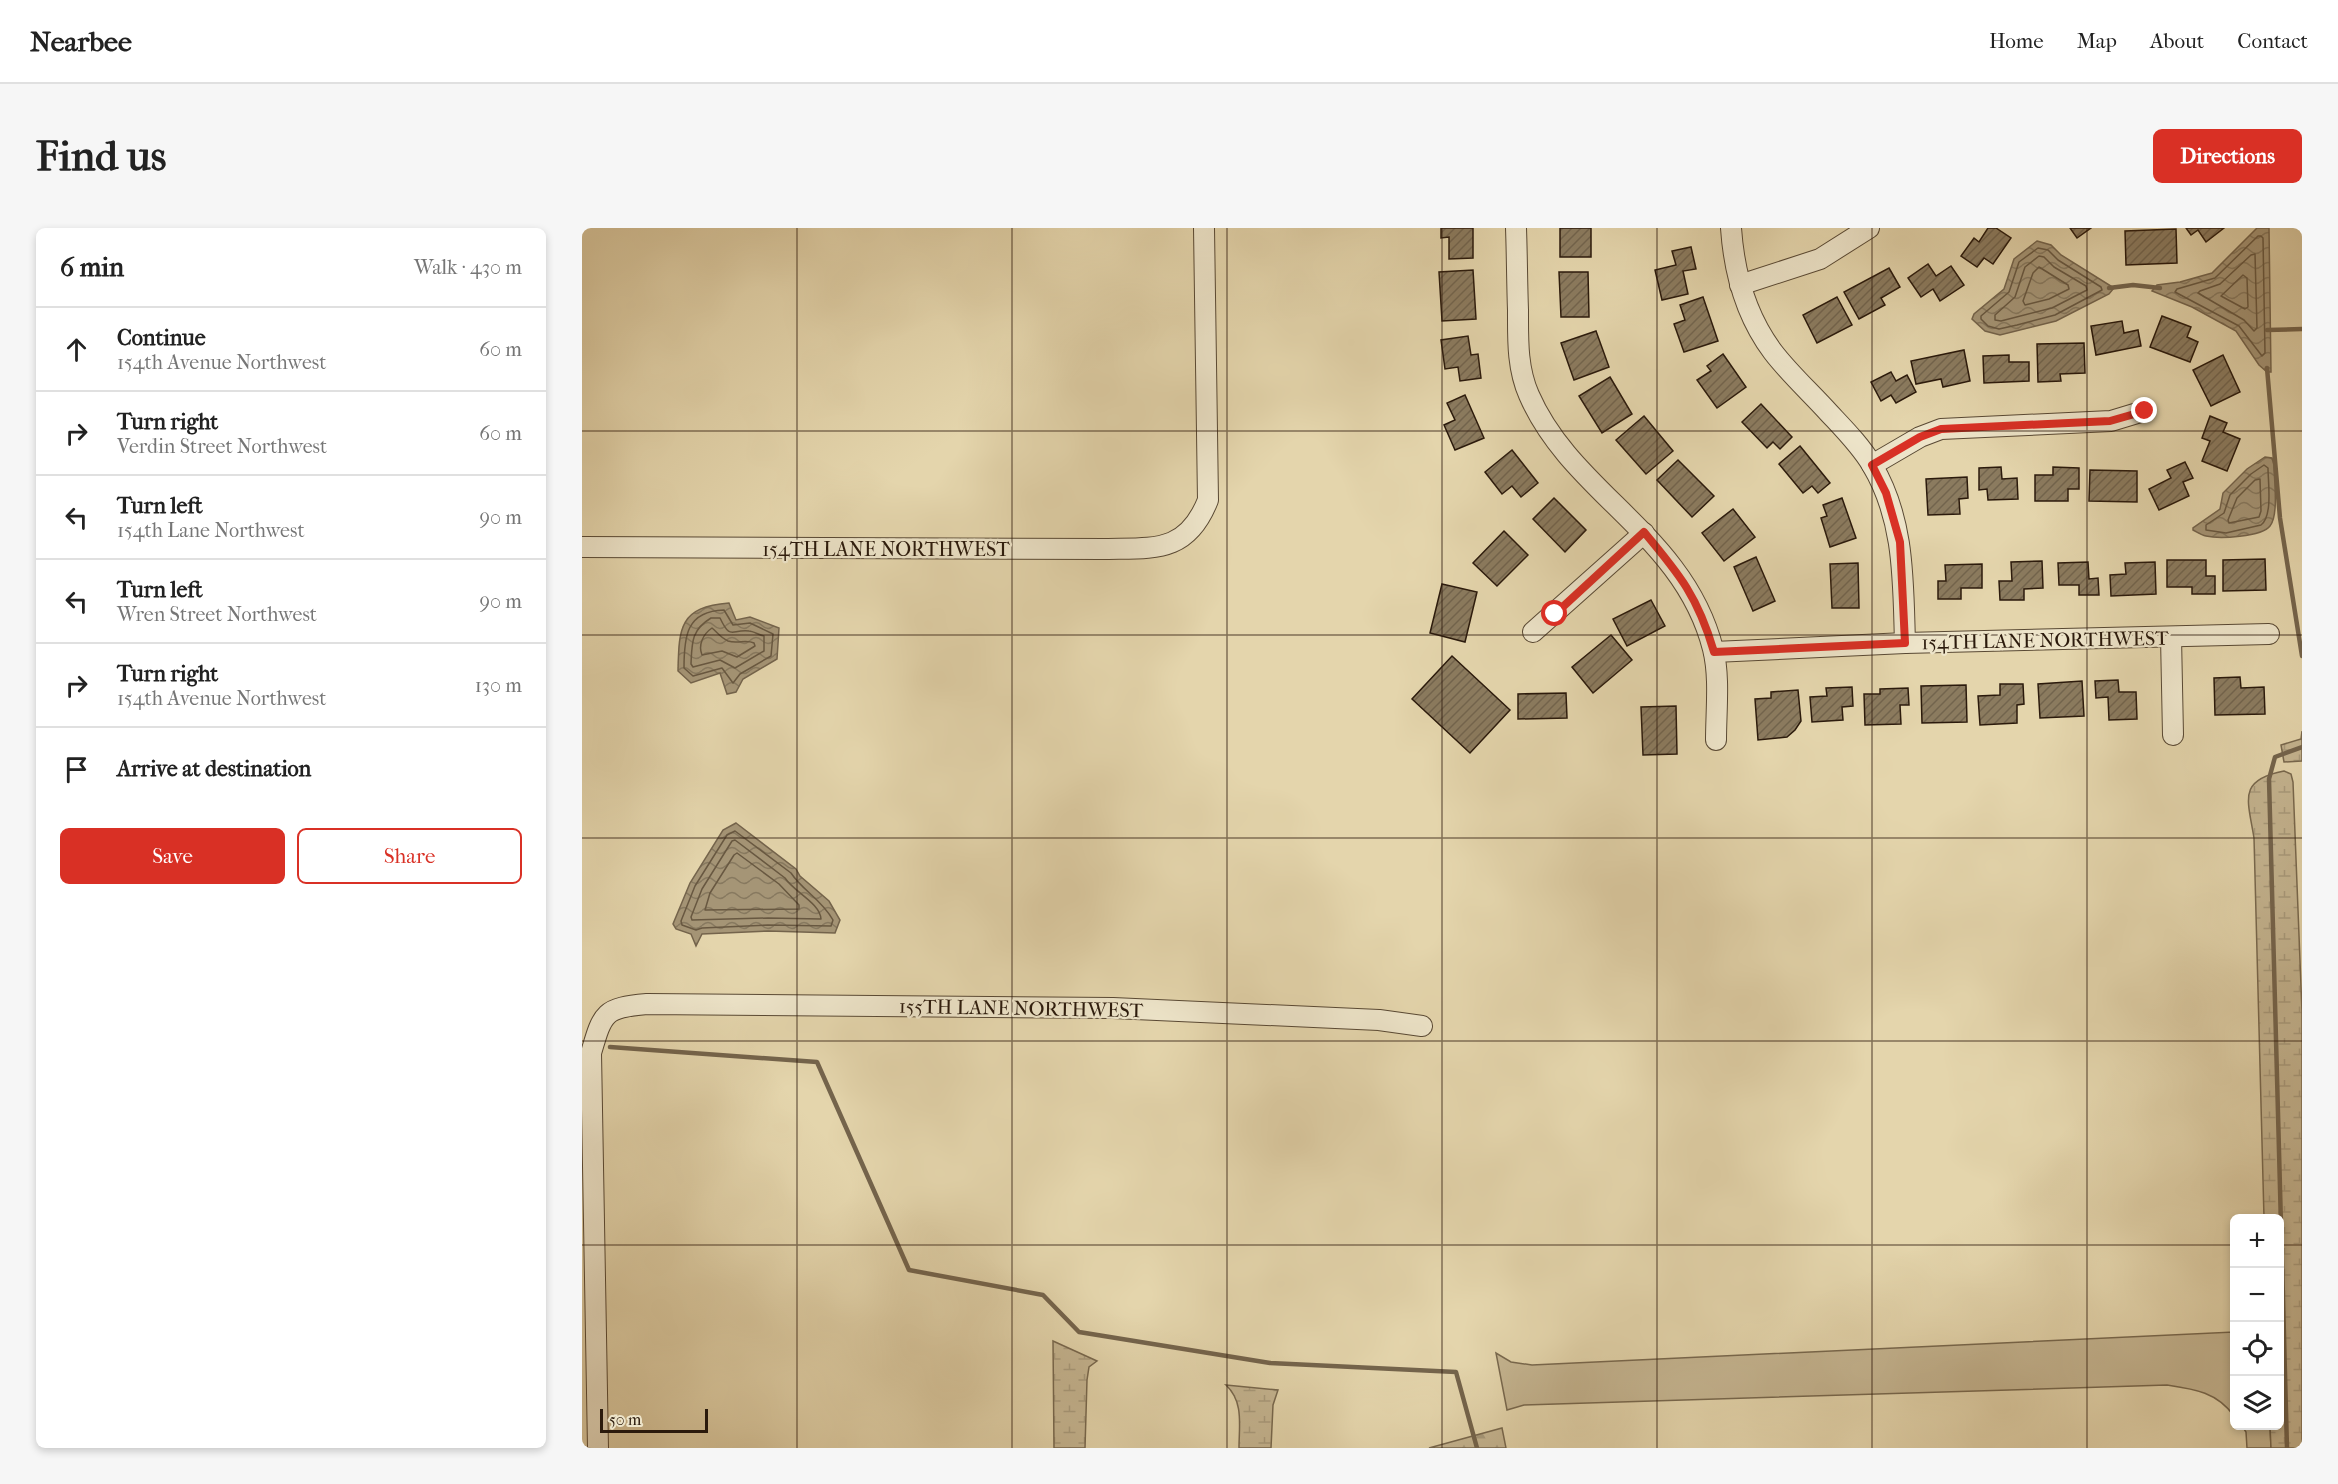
<!DOCTYPE html>
<meta charset="utf-8">
<style>
body{margin:0;font-family:"IM FELL French Canon",serif;background:#f6f6f6;color:#222}
.controls{position:absolute;right:18px;bottom:18px;display:grid;overflow:hidden;border-radius:9px;box-shadow:0 3px 9px #0003}
.controls button{width:54px;height:54px;display:grid;place-items:center;padding:0;border:0;border-bottom:2px solid #e0e0e0;background:#fff;color:#222;font:30px sans-serif}
.scale{position:absolute;left:18px;bottom:15px;width:108px;box-sizing:border-box;padding-left:6px;border:3px solid #2b1a0c;border-top:0;font-size:16px;line-height:21px;white-space:nowrap;color:#2b1a0c;-webkit-text-stroke:4px #ede4c9;paint-order:stroke}
.stop{position:absolute;width:18px;height:18px;margin:-14px;border:4px solid #d93025;border-radius:50%;background:#fff}
.stop.end{background:#d93025;border-color:#fff;box-shadow:0 2px 6px #0008}
.list{margin:0;padding:0;list-style:none}
h2{display:flex;justify-content:space-between;align-items:center;height:78px;margin:0;padding:0 24px;font-size:26px}
h2 small{font-size:20px;font-weight:400;color:#767676}
.list li{display:grid;grid-template-columns:39px 1fr auto;gap:18px;align-items:center;box-sizing:border-box;height:84px;padding:0 24px;border-top:2px solid #e0e0e0}
.list b{display:block;font-size:22px;white-space:nowrap}
.list p{margin:0;font-size:20px;white-space:nowrap;color:#767676}
.list em{font-size:20px;font-style:normal;color:#767676}
.actions{display:flex;gap:12px;padding:18px 24px}
.actions a{flex:1;padding:14px 0;border:2px solid #d93025;border-radius:9px;text-align:center;font-size:21px;color:#d93025}
.actions .main{background:#d93025;color:#fff}
.icon{flex:none;width:33px;height:33px;fill:none;stroke:currentColor;stroke-width:2;stroke-linecap:round;stroke-linejoin:round}
.map{position:relative;flex:none;width:1720px;height:1220px;overflow:hidden;border-radius:9px}
header{display:flex;align-items:center;gap:36px;box-sizing:border-box;height:84px;padding:0 30px;background:#fff;border-bottom:2px solid #e0e0e0}
header strong{font-size:28px}
nav{display:flex;gap:33px;margin-inline-start:auto;font-size:21px}
.intro{display:flex;align-items:center;justify-content:space-between;box-sizing:border-box;height:144px;padding:0 36px}
h1{margin:0;font-size:42px}
.button{padding:15px 27px;border-radius:9px;background:#d93025;color:#fff;font-size:21px;font-weight:700}
main{display:flex;gap:36px;padding:0 36px}
aside{flex:1;background:#fff;border-radius:9px;box-shadow:0 3px 9px #0003}
.map>svg:first-child{display:block}
.green{fill:#c5b591;stroke:#78684e;stroke-width:1.5}
.forest{fill:url(#forest-firs);stroke:#78684e;stroke-width:1.5}
.wetland{fill:url(#wetland-marsh);stroke:#78684e;stroke-width:1.5}
.water{fill:url(#water-waves);stroke:#74644c;stroke-width:1.5}
.lines{fill:none;stroke-linecap:round;stroke-linejoin:round}
.shore{stroke:#685841;stroke-width:1.5}
.stream{stroke:#74644c;stroke-width:4.5}
.building{fill:url(#building-hatch);stroke:#2b1a0c;stroke-width:1.5}
.minor-casing{stroke:#594934;stroke-width:22}
.minor{stroke:#ede4c9;stroke-width:20}
.route{stroke:#d93025;stroke-width:8}
.grid{fill:none;stroke:#2b1a0c;stroke-width:1.5;stroke-opacity:0.55}
.labels{text-anchor:middle;stroke-width:4.5;stroke-linejoin:round;paint-order:stroke}
.street-label{font-size:20px;fill:#2b1a0c;stroke:#ede4c9}
</style>
<header>
<strong>Nearbee</strong>
<nav><a>Home</a><a>Map</a><a>About</a><a>Contact</a></nav>
</header>
<div class="intro"><h1>Find us</h1><a class="button">Directions</a></div>
<main>
<aside>
<h2>6 min<small>Walk · 430 m</small></h2>
<ul class="list">
<li><svg class="icon" aria-label="ahead" viewBox="0 0 24 24"><path d="M12 20V5M6 11l6-6 6 6"/></svg><div><b>Continue</b><p>154th Avenue Northwest</p></div><em>60 m</em></li>
<li><svg class="icon" aria-label="right" viewBox="0 0 24 24"><path d="M7 20v-9h11M14 6l5 5-5 5"/></svg><div><b>Turn right</b><p>Verdin Street Northwest</p></div><em>60 m</em></li>
<li><svg class="icon" aria-label="left" viewBox="0 0 24 24"><path d="M17 20v-9H6M10 6l-5 5 5 5"/></svg><div><b>Turn left</b><p>154th Lane Northwest</p></div><em>90 m</em></li>
<li><svg class="icon" aria-label="left" viewBox="0 0 24 24"><path d="M17 20v-9H6M10 6l-5 5 5 5"/></svg><div><b>Turn left</b><p>Wren Street Northwest</p></div><em>90 m</em></li>
<li><svg class="icon" aria-label="right" viewBox="0 0 24 24"><path d="M7 20v-9h11M14 6l5 5-5 5"/></svg><div><b>Turn right</b><p>154th Avenue Northwest</p></div><em>130 m</em></li>
<li><svg class="icon" aria-label="arrive" viewBox="0 0 24 24"><path d="M6 21V4h12l-3 4 3 4H6"/></svg><div><b>Arrive at destination</b></div></li>
</ul>
<div class="actions"><a class="main">Save</a><a>Share</a></div>
</aside>
<div class="map">
<svg width="1720" height="1220" viewBox="0 0 1720 1220">
<defs>
<pattern id="forest-firs" width="22" height="20" patternUnits="userSpaceOnUse" patternTransform="scale(1.5)"><rect width="22" height="20" fill="#c5b591"/><path d="M5 1l3.5 6h-7zM16 11l3.5 6h-7z" fill="#a99b7c"/></pattern>
<pattern id="wetland-marsh" width="20" height="14" patternUnits="userSpaceOnUse" patternTransform="scale(1.5)"><rect width="20" height="14" fill="#c5b591"/><path d="M1 5h8M5 5V1M11 12h8M15 12V8" fill="none" stroke="#a99b7c"/></pattern>
<pattern id="water-waves" width="16" height="10" patternUnits="userSpaceOnUse" patternTransform="scale(1.5)"><rect width="16" height="10" fill="#a59576"/><path d="M0 5q4-4 8 0t8 0" fill="none" stroke="#87795f"/></pattern>
<pattern id="building-hatch" width="6" height="6" patternUnits="userSpaceOnUse" patternTransform="scale(1.5)"><rect width="6" height="6" fill="#8b7b5f"/><path d="M-1 1l2-2M0 6l6-6M5 7l2-2" fill="none" stroke="#72644d"/></pattern>
</defs>
<rect width="100%" height="100%" fill="#e4d5ac"/>
<filter id="stains"><feTurbulence type="fractalNoise" baseFrequency=".00333" numOctaves="4"/><feColorMatrix values="0 0 0 0 .2 0 0 0 0 .09 0 0 0 0 .02 0 0 0 .5 -.17"/></filter>
<radialGradient id="worn" r=".72"><stop offset=".6" stop-color="#630" stop-opacity="0"/><stop offset="1" stop-color="#630" stop-opacity=".3"/></radialGradient>
<!-- green -->
<g class="green">
<path d="M1652 1104V1188C1635 1164 1612 1161 1585 1157L942 1177 925 1182 914 1125 929 1134 950 1137Z"/>
<polygon points="1660,1198 1688,1198 1689,1220 1665,1220 1664,1204"/>
</g>
<!-- forest -->
<polygon class="forest" points="920,1200 924,1220 847,1220"/>
<!-- wetland -->
<g class="wetland">
<polygon points="1720,503 1720,533 1702,534 1699,517 1719,511"/>
<path d="M1702 543 1709 546 1711 554 1720 784V1220H1689L1688 1198H1698V990H1682L1672 610C1666 572 1655 552 1702 543Z"/>
<polygon points="471,1113 515,1133 507,1139 505,1152 503,1220 472,1220"/>
<path d="M644 1157 696 1162 691 1177 689 1220H657C657 1197 662 1174 644 1157Z"/>
</g>
<!-- water -->
<g class="water">
<polygon points="1675,0 1687,0 1689,144 1685,144 1677,137 1654,103 1610,79 1570,63 1575,57 1598,54 1630,45"/>
<polygon points="1455,13 1469,17 1479,27 1532,60 1527,66 1474,93 1418,107 1403,103 1390,91 1392,86 1422,61 1432,31"/>
<path d="M1683 229 1690 230 1692 237C1692 251 1697 287 1688 298 1680 309 1637 311 1624 308 1619 307 1615 304 1611 302V300L1638 281 1641 265 1665 241Z"/>
<path d="M147 375 154 392 168 389 197 400 195 431 161 451 154 464 145 466 138 445 109 455 96 443C97 400 97 379 147 375Z"/>
<polygon points="154,595 214,641 218,648 247,673 258,692 253,705 186,703 120,706 114,718 109,706 94,701 91,696 108,655 141,602"/>
</g>
<g class="lines">
<!-- shore -->
<g class="shore">
<polygon points="1676,8 1679,8 1681,10 1683,125 1680,128 1657,98 1593,64 1595,61 1633,50"/>
<polygon points="1456,20 1466,22 1476,32 1519,59 1520,62 1473,87 1435,97 1417,101 1406,98 1399,91 1399,88 1427,64 1437,34"/>
<polygon points="1673,26 1675,100 1672,103 1662,92 1616,65 1618,63 1638,56 1669,27"/>
<polygon points="1457,28 1462,29 1472,39 1504,58 1505,62 1470,80 1419,93 1413,92 1413,87 1433,69 1443,39"/>
<polygon points="1457,39 1486,57 1487,61 1467,71 1443,77 1441,73 1451,45"/>
<polygon points="1661,47 1665,50 1666,79 1663,81 1639,68"/>
<path d="M1682 237 1686 240C1686 254 1691 288 1679 297L1644 305 1624 302V297L1642 285 1648 267 1669 246Z"/>
<polygon points="1678,251 1679,283 1677,289 1647,295 1646,292 1655,270 1673,252"/>
<path d="M142 382 151 397 168 395 191 406 189 428 158 446 151 455 140 440 111 448 102 440C102 409 104 383 142 382Z"/>
<path d="M129 390H138C149 413 149 401 167 403 171 403 177 407 182 408V423L153 440 138 432 111 439 109 436C110 415 109 402 129 390Z"/>
<path d="M130 400C135 404 139 410 146 413 156 416 164 411 172 415L173 418 155 429 140 423 120 427C116 417 121 406 130 400Z"/>
<path d="M153 603 209 645C221 663 239 671 251 692L249 698 186 697 120 700 114 702 100 697 99 693 113 658 145 607Z"/>
<path d="M153 612 203 650C212 664 238 675 239 691L186 690 110 692 109 689 120 661 150 613Z"/>
<polygon points="155,625 197,656 217,677 217,681 123,682 128,665 152,627"/>
</g>
<!-- stream -->
<g class="stream">
<polyline points="1527,60 1551,57 1578,60"/>
<polyline points="1685,102 1720,101"/>
<polyline points="1685,140 1698,290 1720,428"/>
<polyline points="28,819 235,834 327,1042 461,1067 497,1104 688,1135 874,1144 895,1220"/>
<polyline points="1705,1220 1687,551 1693,529 1720,519"/>
</g>
</g>
<!-- building -->
<g class="building">
<polygon points="859,0 891,0 891,30 867,31 867,9 859,10"/>
<rect x="978" y="0" width="31" height="29"/>
<polygon points="1406,0 1414,0 1429,10 1411,36 1402,30 1395,39 1379,28 1392,10 1397,14"/>
<polygon points="1488,0 1509,0 1495,10"/>
<polygon points="1604,0 1642,0 1624,14 1616,2 1609,7"/>
<polygon points="1594,1 1595,35 1544,37 1543,3"/>
<polygon points="1109,19 1114,41 1101,43 1106,66 1080,72 1073,42 1094,37 1090,23"/>
<polygon points="1346,36 1354,48 1369,38 1382,57 1358,73 1351,61 1339,69 1326,50"/>
<polygon points="1307,40 1318,59 1299,70 1303,77 1277,91 1262,64"/>
<polygon points="891,42 894,91 860,93 857,44"/>
<polygon points="977,44 1006,44 1007,89 979,89"/>
<polygon points="1121,69 1136,113 1102,124 1092,96 1103,92 1098,77"/>
<polygon points="1255,69 1270,97 1235,115 1221,87"/>
<polygon points="1580,88 1609,99 1605,109 1616,114 1608,134 1568,119"/>
<polygon points="1540,93 1542,105 1556,102 1559,118 1514,127 1509,98"/>
<polygon points="1014,103 1027,139 992,152 979,115"/>
<polygon points="886,108 889,127 896,126 899,150 878,153 876,139 863,141 859,112"/>
<polygon points="1502,115 1503,145 1478,146 1479,153 1456,154 1455,116"/>
<polygon points="1382,122 1388,153 1361,159 1359,151 1334,156 1329,133"/>
<polygon points="1141,126 1164,159 1135,180 1115,152 1129,143 1125,138"/>
<polygon points="1427,127 1427,134 1447,134 1447,153 1402,155 1401,128"/>
<polygon points="1641,127 1658,164 1629,178 1611,142"/>
<polygon points="1309,144 1314,153 1325,147 1334,164 1314,175 1309,167 1299,173 1289,154"/>
<polygon points="1028,149 1050,186 1020,205 997,168"/>
<polygon points="883,167 902,210 873,222 862,197 873,192 865,175"/>
<polygon points="1179,176 1210,209 1198,221 1191,214 1185,220 1160,194"/>
<polygon points="1062,188 1091,223 1064,246 1034,212"/>
<polygon points="1628,188 1645,195 1641,204 1658,211 1645,243 1620,233 1628,213 1620,210"/>
<polygon points="1218,218 1248,255 1236,265 1230,258 1221,265 1197,236"/>
<polygon points="930,222 956,255 939,269 930,258 920,266 903,244"/>
<polygon points="1096,232 1132,268 1110,289 1075,252"/>
<polygon points="1603,234 1611,250 1601,254 1607,268 1577,282 1567,261 1589,250 1585,242"/>
<polygon points="1419,239 1420,251 1435,250 1436,271 1406,272 1405,261 1397,262 1397,240"/>
<polygon points="1471,239 1497,240 1497,261 1486,261 1486,273 1453,273 1453,247 1471,247"/>
<polygon points="1508,242 1555,243 1555,274 1507,273"/>
<polygon points="1385,249 1386,270 1377,271 1378,286 1346,287 1344,251"/>
<polygon points="972,270 1004,302 983,324 951,291"/>
<polygon points="1260,270 1274,310 1248,319 1239,290 1245,288 1241,277"/>
<polygon points="1151,281 1173,309 1142,333 1120,305"/>
<polygon points="922,303 946,327 915,358 891,335"/>
<polygon points="1174,329 1193,373 1171,383 1152,339"/>
<polygon points="1683,331 1684,362 1641,363 1641,332"/>
<polygon points="1585,332 1624,332 1624,348 1633,348 1633,366 1610,366 1610,359 1585,359"/>
<polygon points="1460,333 1461,360 1442,361 1442,372 1418,372 1417,353 1430,353 1429,334"/>
<polygon points="1506,334 1507,351 1516,350 1517,367 1497,367 1497,357 1477,357 1476,335"/>
<polygon points="1573,334 1574,366 1529,368 1528,347 1544,346 1543,335"/>
<polygon points="1276,335 1277,380 1250,380 1248,336"/>
<polygon points="1400,336 1400,360 1379,360 1379,371 1356,371 1356,353 1364,353 1363,337"/>
<polygon points="860,356 895,364 883,414 848,405"/>
<polygon points="1069,372 1083,398 1045,418 1031,391"/>
<polygon points="1029,407 1050,432 1011,465 990,439"/>
<polygon points="870,428 928,482 888,525 830,471"/>
<polygon points="1658,449 1659,460 1682,459 1683,486 1633,487 1632,450"/>
<polygon points="1536,452 1537,464 1554,464 1555,491 1527,492 1526,469 1514,470 1513,453"/>
<polygon points="1500,453 1502,488 1458,490 1456,456"/>
<polygon points="1418,456 1441,456 1442,476 1435,477 1435,495 1398,497 1396,468 1418,467"/>
<polygon points="1384,457 1385,494 1340,495 1339,458"/>
<polygon points="1270,459 1271,478 1260,479 1261,492 1230,494 1228,469 1245,468 1244,460"/>
<polygon points="1326,460 1327,477 1318,477 1319,496 1283,497 1282,466 1298,466 1298,461"/>
<polygon points="1216,462 1219,493 1213,502 1205,509 1176,512 1173,471 1189,470 1189,464"/>
<polygon points="984,465 985,490 936,491 936,466"/>
<polygon points="1094,478 1095,526 1061,527 1059,479"/>
</g>
<g class="lines">
<defs>
<g id="minor">
<path d="M934 0C935 27 935 55 936 82 936 111 935 140 947 167 990 266 1102 306 1131 421 1138 449 1134 483 1134 512"/>
<path d="M1149 0C1152 44 1164 88 1191 124 1207 145 1228 164 1247 185 1262 201 1279 218 1290 237 1323 292 1321 354 1323 415"/>
<polyline points="1158,57 1238,31 1287,0"/>
<polyline points="1290,237 1338,209 1359,201 1529,193 1562,183"/>
<path d="M0 319 524 321C573 320 605 325 626 272L622 0"/>
<polyline points="951,404 1062,305"/>
<polyline points="1589,409 1591,507"/>
<polyline points="1132,424 1323,415 1687,406"/>
<path d="M16 1220 9 825C21 784 22 780 65 776L531 780 797 792 840 798"/>
</g>
</defs>
<!-- minor casing -->
<use href="#minor" class="minor-casing"/>
<!-- minor -->
<use href="#minor" class="minor"/>
</g>
<g class="lines">
<!-- route -->
<path class="route" d="M973 386 1062 304C1098 347 1116 369 1132 424L1323 415 1318 314 1304 265 1290 237 1338 209 1359 201 1528 193 1563 183"/>
</g>
<!-- grid -->
<path class="grid" d="M215 0V1220M430 0V1220M645 0V1220M860 0V1220M1075 0V1220M1290 0V1220M1505 0V1220M0 203H1720M0 407H1720M0 610H1720M0 813H1720M0 1017H1652M1698 1017H1720"/>
<g class="labels">
<!-- street labels -->
<g class="street-label">
<text x="304" y="328">154TH LANE NORTHWEST</text>
<text transform="translate(1463 412) rotate(-1)" y="7">154TH LANE NORTHWEST</text>
<text transform="translate(439 780) rotate(1)" y="7">155TH LANE NORTHWEST</text>
</g>
</g>
<rect width="100%" height="100%" filter="url(#stains)"/>
<rect width="100%" height="100%" fill="url(#worn)"/>
</svg>
<div class="controls">
<button>+</button>
<button>−</button>
<button><svg class="icon" aria-label="locate" viewBox="0 0 24 24"><circle cx="12" cy="12" r="6"/><path d="M12 2v4M12 18v4M2 12h4M18 12h4"/></svg></button>
<button><svg class="icon" aria-label="layers" viewBox="0 0 24 24"><path d="M12 4l9 5-9 5-9-5zM3 14l9 5 9-5"/></svg></button>
</div>
<div class="scale">50 m</div>
<div class="stop" style="left:973px;top:386px"></div>
<div class="stop end" style="left:1563px;top:183px"></div>
</div>
</main>
